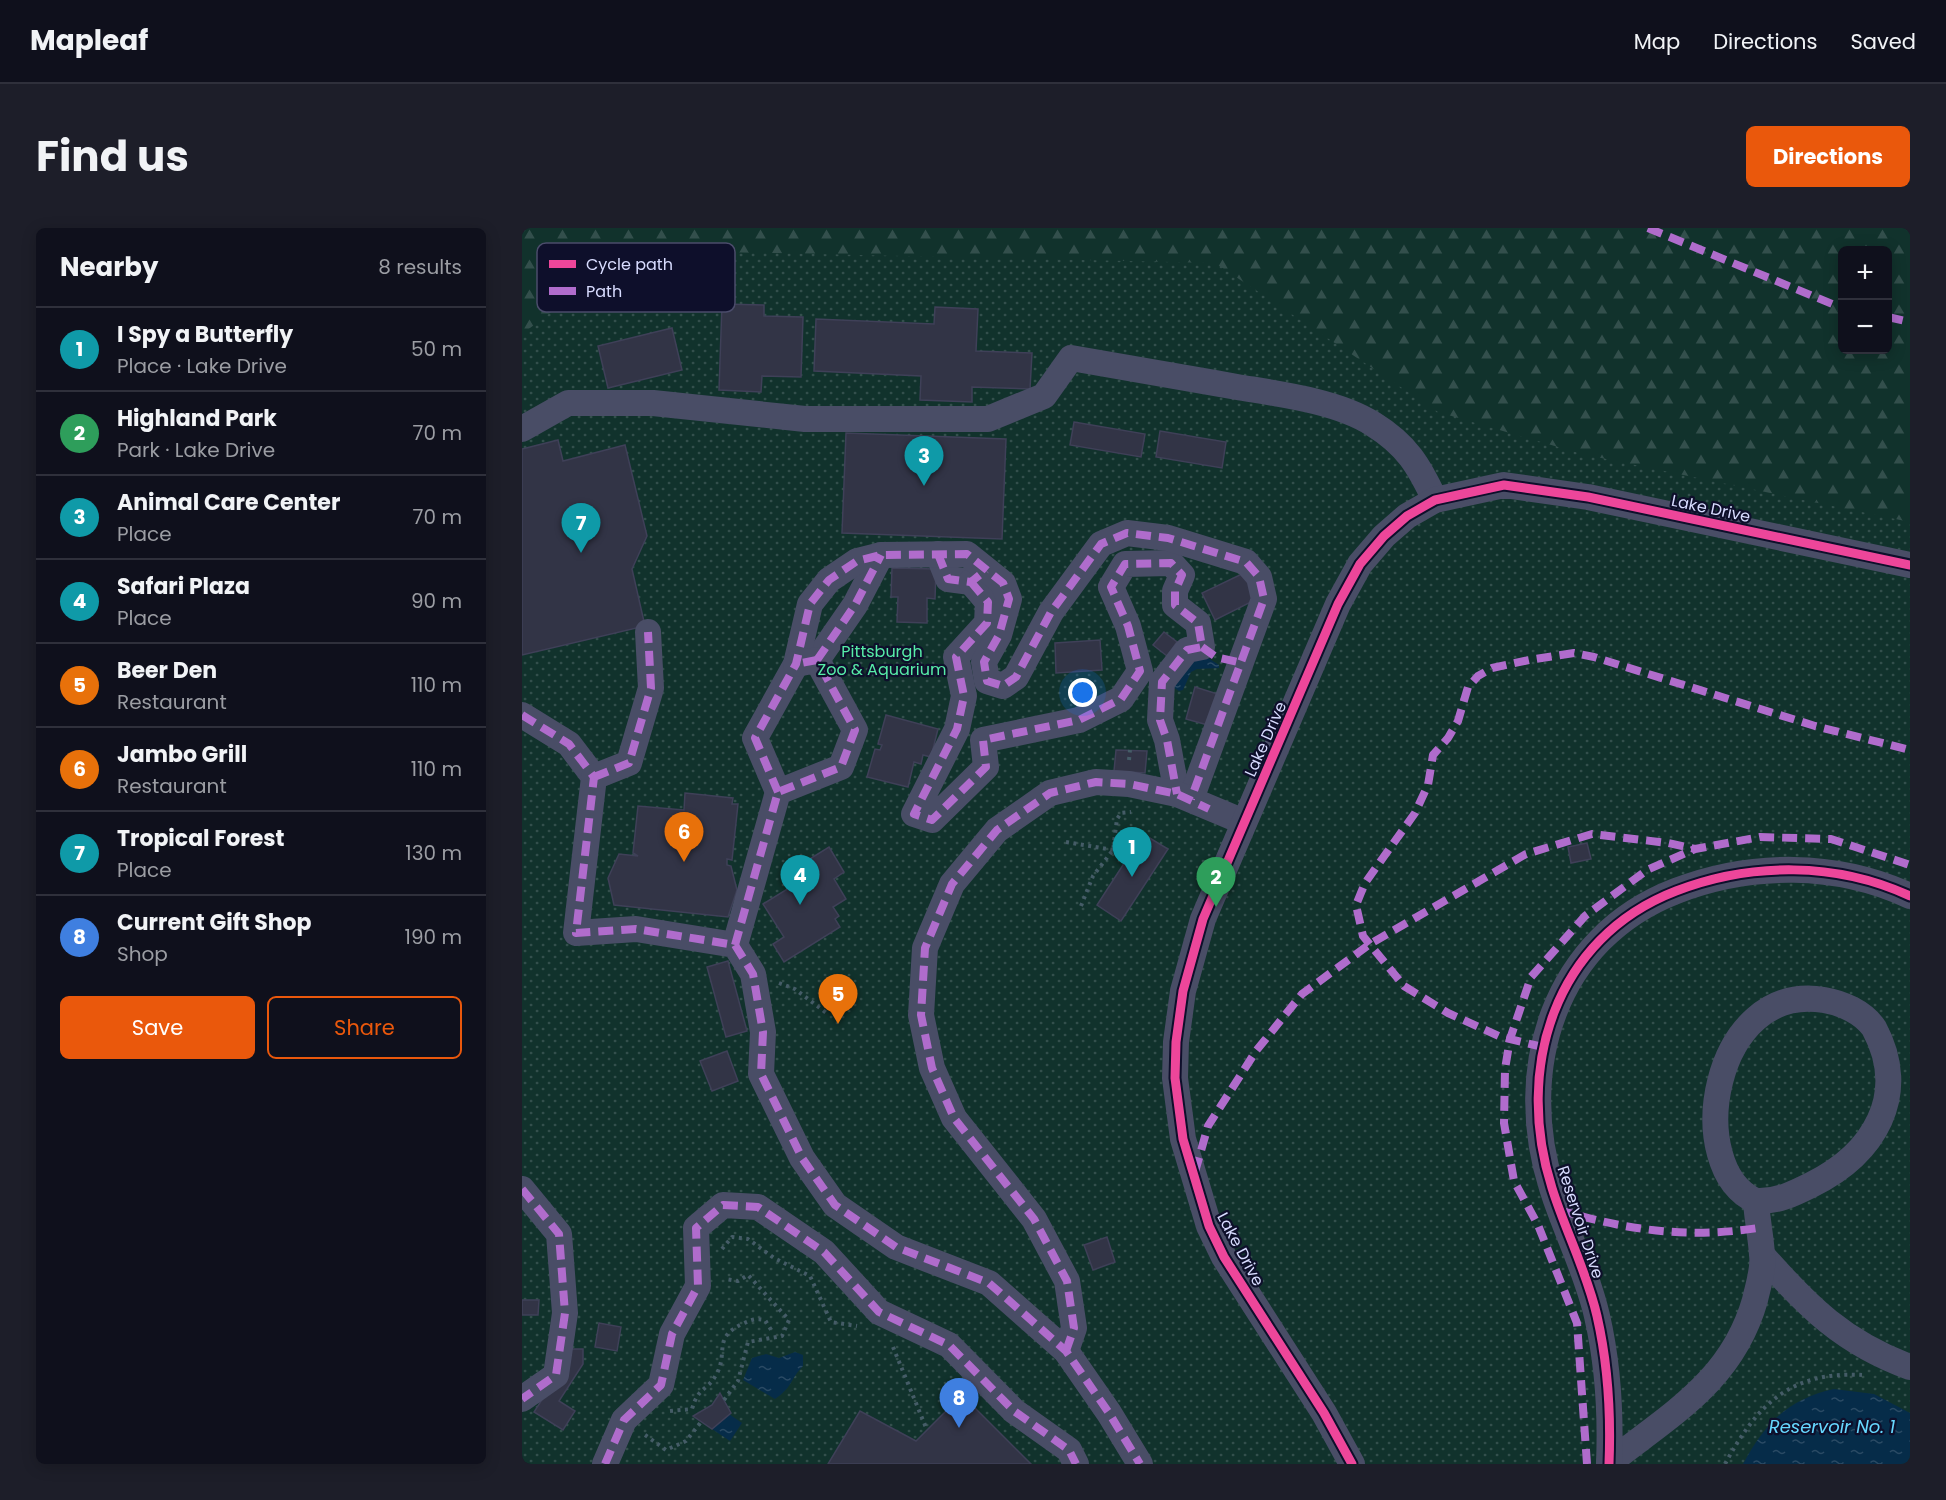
<!DOCTYPE html>
<meta charset="utf-8">
<style>
body{margin:0;font-family:Poppins,sans-serif;background:#1d1e29;color:#f1f3f6}
.controls{position:absolute;right:18px;top:18px;display:grid;overflow:hidden;border-radius:9px;box-shadow:0 3px 15px #0003}
.controls button{width:54px;height:54px;display:grid;place-items:center;padding:0;border:0;border-bottom:2px solid #2f303b;background:#0f101c;color:#f1f3f6;font:30px sans-serif}
.you{position:absolute;left:561px;top:465px;width:21px;height:21px;margin:-15px;border:4px solid #fff;border-radius:50%;background:#1a73e8;box-shadow:0 0 0 9px #1a73e833}
.badge{display:grid;place-items:center;width:39px;height:39px;border-radius:50%;background:#ea580c;color:#fff;font-size:20px;font-weight:700}
.pin{position:absolute;translate:-50% -50px;filter:drop-shadow(0 2px 3px #0008)}
.pin::after{content:'';position:absolute;top:32px;width:21px;height:18px;background:inherit;clip-path:polygon(0 0,100% 0,50% 100%)}
.list{margin:0;padding:0;list-style:none}
h2{display:flex;justify-content:space-between;align-items:center;height:78px;margin:0;padding:0 24px;font-size:26px}
h2 small{font-size:20px;font-weight:400;color:#9b9da3}
.list li{display:grid;grid-template-columns:39px 1fr auto;gap:18px;align-items:center;box-sizing:border-box;height:84px;padding:0 24px;border-top:2px solid #2f303b}
.list b{display:block;font-size:22px;white-space:nowrap}
.list p{margin:0;font-size:20px;white-space:nowrap;color:#9b9da3}
.list em{font-size:20px;font-style:normal;color:#9b9da3}
.actions{display:flex;gap:12px;padding:18px 24px}
.actions a{flex:1;padding:14px 0;border:2px solid #ea580c;border-radius:9px;text-align:center;font-size:21px;color:#ea580c}
.actions .main{background:#ea580c;color:#fff}
.map{position:relative;flex:none;width:1388px;height:1236px;overflow:hidden;border-radius:9px}
header{display:flex;align-items:center;gap:36px;box-sizing:border-box;height:84px;padding:0 30px;background:#0f101c;border-bottom:2px solid #2f303b}
header strong{font-size:28px}
nav{display:flex;gap:33px;margin-inline-start:auto;font-size:21px}
.intro{display:flex;align-items:center;justify-content:space-between;box-sizing:border-box;height:144px;padding:0 36px}
h1{margin:0;font-size:42px}
.button{padding:15px 27px;border-radius:9px;background:#ea580c;color:#fff;font-size:21px;font-weight:700}
main{display:flex;gap:36px;padding:0 36px}
aside{flex:1;background:#0f101c;border-radius:9px;box-shadow:0 3px 15px #0003}
.map>svg:first-child{display:block}
.grass{fill:url(#grass-dots);fill-rule:evenodd}
.forest{fill:url(#forest-firs);fill-rule:evenodd}
.water{fill:url(#water-ripples)}
.building{fill:#323446;stroke:#3f4058;stroke-width:1.5}
.lines{fill:none;stroke-linecap:round;stroke-linejoin:round}
.path{stroke:#455c67;stroke-width:4;stroke-dasharray:3 4.5;stroke-linecap:butt}
.minor{stroke:#494d66;stroke-width:26}
.quiet{stroke:#b06ccc;stroke-width:8;stroke-dasharray:15 8;stroke-linecap:butt}
.cycleway-casing{stroke:#0e0f2b;stroke-width:13}
.cycleway{stroke:#ed469a;stroke-width:9}
.labels{text-anchor:middle;stroke-width:4.5;stroke-linejoin:round;paint-order:stroke}
.street-label{font-size:16px;fill:#d8dcff;stroke:#0e0f2b}
.park-label{font-size:16px;fill:#57eca8;stroke:#0e0f2b}
.water-label{font-size:18px;font-style:italic;fill:#66d8ff;stroke:#0e0f2b}
.key{fill:#0e0f2b;stroke:#4b4c6b;stroke-width:1.5}
.key-label{font-size:16px;fill:#d8dcff}
</style>
<header>
<strong>Mapleaf</strong>
<nav><a>Map</a><a>Directions</a><a>Saved</a></nav>
</header>
<div class="intro"><h1>Find us</h1><a class="button">Directions</a></div>
<main>
<aside>
<h2>Nearby<small>8 results</small></h2>
<ul class="list">
<li><span class="badge" style="background:#0f9aa8">1</span><div><b>I Spy a Butterfly</b><p>Place · Lake Drive</p></div><em>50 m</em></li>
<li><span class="badge" style="background:#2e9e5b">2</span><div><b>Highland Park</b><p>Park · Lake Drive</p></div><em>70 m</em></li>
<li><span class="badge" style="background:#0f9aa8">3</span><div><b>Animal Care Center</b><p>Place</p></div><em>70 m</em></li>
<li><span class="badge" style="background:#0f9aa8">4</span><div><b>Safari Plaza</b><p>Place</p></div><em>90 m</em></li>
<li><span class="badge" style="background:#e8710a">5</span><div><b>Beer Den</b><p>Restaurant</p></div><em>110 m</em></li>
<li><span class="badge" style="background:#e8710a">6</span><div><b>Jambo Grill</b><p>Restaurant</p></div><em>110 m</em></li>
<li><span class="badge" style="background:#0f9aa8">7</span><div><b>Tropical Forest</b><p>Place</p></div><em>130 m</em></li>
<li><span class="badge" style="background:#3f7fe0">8</span><div><b>Current Gift Shop</b><p>Shop</p></div><em>190 m</em></li>
</ul>
<div class="actions"><a class="main">Save</a><a>Share</a></div>
</aside>
<div class="map">
<svg width="1388" height="1236" viewBox="0 0 1388 1236">
<defs>
<pattern id="grass-dots" width="8" height="8" patternUnits="userSpaceOnUse" patternTransform="scale(1.5)"><rect width="8" height="8" fill="#11322c"/><path d="M2 2h.1M6 6h.1" fill="none" stroke="#334f4c" stroke-width="1.8" stroke-linecap="round"/></pattern>
<pattern id="forest-firs" width="22" height="20" patternUnits="userSpaceOnUse" patternTransform="scale(1.5)"><rect width="22" height="20" fill="#11322c"/><path d="M5 1l3.5 6h-7zM16 11l3.5 6h-7z" fill="#334f4c"/></pattern>
<pattern id="water-ripples" width="26" height="14" patternUnits="userSpaceOnUse" patternTransform="scale(1.5)"><rect width="26" height="14" fill="#062c49"/><path d="M2 4q2-2 4 0t4 0M15 11q2-2 4 0t4 0" fill="none" stroke="#2a4a64"/></pattern>
</defs>
<rect width="100%" height="100%" fill="#141525"/>
<!-- grass -->
<path class="grass" d="M0 0H1388V1236H0ZM1320 22H1366V122H1320Z"/>
<!-- forest -->
<path class="forest" d="M0 0H1388V294L1060 226 916 184 693 35 112 22 0 106ZM1320 22H1366V122H1320Z"/>
<!-- water -->
<g class="water">
<polygon points="680,426 697,437 697,440 675,441 669,444 661,462 657,463 646,456"/>
<path d="M273 1124 281 1127V1138C268 1151 271 1159 253 1171L221 1152 230 1130 244 1126 257 1130Z"/>
<path d="M1312 1161 1352 1166 1388 1185V1236H1221C1243 1195 1266 1171 1312 1161Z"/>
<polygon points="207,1186 220,1195 208,1213 190,1201"/>
</g>
<!-- building -->
<g class="building">
<polygon points="200,76 242,77 242,88 281,89 279,149 240,148 239,164 197,162"/>
<polygon points="413,79 456,81 454,123 510,125 508,161 450,159 450,174 398,172 399,148 292,143 294,91 412,96"/>
<polygon points="150,100 160,142 86,160 76,118"/>
<polygon points="552,194 623,206 619,229 548,217"/>
<polygon points="638,203 704,214 700,240 634,229"/>
<polygon points="324,205 484,211 480,311 320,305"/>
<polygon points="36,212 41,233 103,217 125,308 110,341 123,398 0,427 0,221"/>
<polygon points="370,340 414,341 413,371 405,370 405,395 375,394 376,369 369,369"/>
<polygon points="722,345 735,371 693,392 680,365"/>
<polygon points="642,404 655,414 645,428 631,417"/>
<polygon points="578,412 580,442 534,445 533,415"/>
<polygon points="673,459 702,468 693,499 664,491"/>
<polygon points="364,487 416,501 409,529 401,527 399,536 392,534 386,559 345,549 353,521 358,522 360,517 356,516"/>
<polygon points="594,522 625,523 623,545 592,543"/>
<polygon points="163,565 211,570 210,576 216,576 210,632 205,631 205,637 209,638 215,662 206,689 92,677 86,650 97,626 116,628 111,625 116,578 162,582"/>
<polygon points="621,606 646,621 599,693 575,677"/>
<polygon points="1065,615 1069,631 1049,635 1046,619"/>
<polygon points="307,619 322,644 312,651 324,671 311,679 317,688 313,691 318,699 262,734 251,716 262,709 241,676 272,657 265,645"/>
<polygon points="206,733 225,803 204,809 185,739"/>
<polygon points="205,823 216,853 190,863 178,833"/>
<polygon points="585,1009 593,1034 571,1042 562,1017"/>
<polygon points="0,1072 17,1072 16,1087 0,1087"/>
<polygon points="77,1095 99,1099 95,1123 73,1119"/>
<polygon points="41,1121 61,1121 61,1136 37,1173 53,1183 41,1202 12,1184 41,1139"/>
<polygon points="198,1165 209,1185 190,1201 171,1188 190,1177"/>
<polygon points="440,1167 509,1236 306,1236 338,1183 394,1213"/>
</g>
<g class="lines">
<!-- path -->
<g class="path">
<polyline points="607,532 608,522"/>
<polyline points="544,614 591,622"/>
<polyline points="559,678 571,648 591,622 595,591 599,585 609,584"/>
<polyline points="257,755 273,761 307,787"/>
<polyline points="200,1021 210,1009 226,1011 252,1030 288,1048 309,1094 335,1098"/>
<polyline points="371,1119 405,1202"/>
<polyline points="202,1172 216,1153 226,1114 260,1108 267,1092 226,1047 216,1053 203,1051"/>
<path d="M148 1183 170 1181C176 1159 186 1162 194 1147 207 1125 190 1110 220 1096 229 1092 233 1090 243 1092L251 1105"/>
<polyline points="123,1207 144,1222 164,1213 179,1194"/>
<path d="M1203 1236C1235 1177 1268 1143 1340 1147"/>
</g>
<!-- minor -->
<g class="minor">
<path d="M0 201 46 175H131L283 191H466L522 168 549 130C605 140 660 149 715 159 757 166 815 173 851 196 885 217 897 238 913 272"/>
<polyline points="416,326 426,351 449,354 461,344"/>
<polyline points="449,354 466,374 465,395 434,429 442,468 435,501 392,586 410,592 464,539 461,512 557,492 599,471 618,443 606,398 589,359 603,336 649,335 660,347 653,363 653,377 676,395 680,419 665,422 640,454 638,492 645,512 655,566"/>
<polyline points="295,432 333,377 359,327"/>
<polyline points="0,487 47,516 72,549 54,705 114,701 213,717 231,746 241,804 239,846 280,930 313,977 374,1019 467,1055 544,1123 587,1185 618,1236"/>
<polyline points="72,549 107,535 129,460 126,404"/>
<polyline points="256,564 233,510 274,436 288,376 307,352 335,333 359,327 445,326 481,355 487,371 477,407 462,434 465,453 481,458 494,449 529,384 579,316 605,305 646,310 724,334 737,349 742,371 669,571"/>
<polyline points="213,717 256,564 319,539 333,502 295,432 274,436"/>
<polyline points="0,961 37,1006 43,1085 34,1147 0,1171"/>
<path d="M1241 1028C1286 1079 1322 1115 1388 1139"/>
<polyline points="544,1123 552,1100 545,1053 512,991 432,890 410,840 399,787 403,720 430,656 475,602 528,565 574,554 607,556 655,566 722,594"/>
<path d="M1087 1235C1149 1186 1210 1153 1233 1072 1236 1058 1242 1041 1240 1027 1239 1009 1235 991 1234 973 1160 940 1190 753 1302 772 1320 775 1341 784 1352 800 1388 867 1352 926 1289 957 1271 966 1255 974 1234 973"/>
<polyline points="83,1236 102,1192 139,1157 150,1106 176,1058 174,1000 201,977 236,979 302,1024 357,1084 427,1117 492,1183 547,1222 554,1236"/>
<polyline points="830,1236 802,1185 702,1029 687,998 661,911 653,850 654,814 661,763 681,691 816,376 838,336 862,308 885,288 913,272 982,257 1066,269 1388,337"/>
<path d="M1087 1236C1089 1187 1086 1136 1075 1088 1065 1044 1043 1002 1030 960 992 841 1032 710 1154 663 1229 634 1315 634 1388 668"/>
</g>
<!-- quiet -->
<g class="quiet">
<polyline points="1126,0 1320,80"/>
<polyline points="1366,89 1388,94"/>
<polyline points="416,326 426,351 449,354 464,342"/>
<polyline points="449,354 466,374 465,395 434,429 442,468 435,501 392,586 410,592 464,539 461,512 557,492 599,471 618,443 606,398 589,359 603,336 649,335 660,347 653,363 653,377 676,395 680,419 665,422 640,454 638,492 645,512 655,566"/>
<polyline points="680,419 694,429 720,435"/>
<polyline points="295,432 333,377 359,327"/>
<polyline points="0,487 47,516 72,549 54,705 114,701 213,717 231,746 241,804 239,846 280,930 313,977 374,1019 467,1055 544,1123 587,1185 618,1236"/>
<polyline points="72,549 107,535 129,460 126,404"/>
<polyline points="256,564 233,510 274,436 288,376 307,352 335,333 359,327 445,326 481,355 487,371 477,407 462,434 465,453 481,458 494,449 529,384 579,316 605,305 646,310 724,334 737,349 742,371 669,571"/>
<polyline points="213,717 256,564 319,539 333,502 295,432 274,436"/>
<polyline points="1021,819 979,809 926,785 882,758 841,708 834,677 843,655 893,585 906,557 911,527 926,510 936,493 946,459 956,448 970,440 1007,432 1052,425 1072,429 1293,498 1388,522"/>
<polyline points="673,944 686,898 734,823 780,766 848,716 1004,626 1070,606 1146,615 1173,621"/>
<polyline points="0,961 37,1006 43,1085 34,1147 0,1171"/>
<path d="M1037 982C1105 1002 1165 1011 1236 1000"/>
<polyline points="544,1123 552,1100 545,1053 512,991 432,890 410,840 399,787 403,720 430,656 475,602 528,565 574,554 607,556 655,566 687,581"/>
<polyline points="83,1236 102,1192 139,1157 150,1106 176,1058 174,1000 201,977 236,979 302,1024 357,1084 427,1117 492,1183 547,1222 554,1236"/>
<polyline points="1065,1236 1055,1095 1016,997 992,953 982,895 983,841 988,811 1009,749 1063,688 1125,642 1173,621 1238,609 1309,611 1388,637"/>
</g>
<defs>
<g id="cycleway">
<polyline points="830,1236 802,1185 702,1029 687,998 661,911 653,850 654,814 661,763 681,691 816,376 838,336 862,308 885,288 913,272 982,257 1066,269 1388,337"/>
<path d="M1087 1236C1089 1187 1086 1136 1075 1088 1065 1044 1043 1002 1030 960 992 841 1032 710 1154 663 1229 634 1315 634 1388 668"/>
</g>
</defs>
<!-- cycleway casing -->
<use href="#cycleway" class="cycleway-casing"/>
<!-- cycleway -->
<use href="#cycleway" class="cycleway"/>
</g>
<g class="labels">
<!-- street labels -->
<g class="street-label">
<text transform="translate(1189 280) rotate(12)" y="6">Lake Drive</text>
<text transform="translate(743 511) rotate(-66)" y="6">Lake Drive</text>
<text transform="translate(1059 994) rotate(72)" y="6">Reservoir Drive</text>
<text transform="translate(719 1021) rotate(62)" y="6">Lake Drive</text>
</g>
<!-- park labels -->
<g class="park-label">
<text x="360" y="429">Pittsburgh<tspan x="360" dy="18">Zoo &amp; Aquarium</tspan></text>
</g>
<!-- water labels -->
<g class="water-label">
<text x="1310" y="1205">Reservoir No. 1</text>
</g>
</g>
<!-- legend -->
<rect x="15" y="15" width="198" height="69" rx="9" class="key"/>
<rect x="27" y="32" width="27" height="8" fill="#ed469a"/>
<rect x="27" y="59" width="27" height="8" fill="#b06ccc"/>
<g class="key-label">
<text x="64" y="42">Cycle path</text>
<text x="64" y="69">Path</text>
</g>
</svg>
<div class="controls">
<button>+</button>
<button>−</button>
</div>
<div class="you"></div>
<div class="pin badge" style="left:610px;top:649px;background:#0f9aa8">1</div>
<div class="pin badge" style="left:694px;top:679px;background:#2e9e5b">2</div>
<div class="pin badge" style="left:402px;top:258px;background:#0f9aa8">3</div>
<div class="pin badge" style="left:278px;top:677px;background:#0f9aa8">4</div>
<div class="pin badge" style="left:316px;top:796px;background:#e8710a">5</div>
<div class="pin badge" style="left:162px;top:634px;background:#e8710a">6</div>
<div class="pin badge" style="left:59px;top:325px;background:#0f9aa8">7</div>
<div class="pin badge" style="left:437px;top:1200px;background:#3f7fe0">8</div>
</div>
</main>
